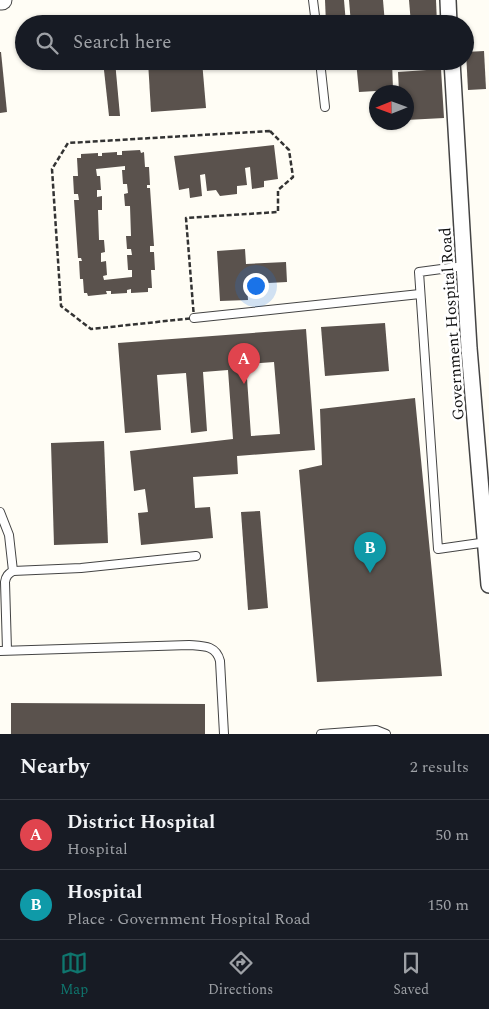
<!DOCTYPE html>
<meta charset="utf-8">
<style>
body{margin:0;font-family:Spectral,serif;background:#20242c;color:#f1f3f6}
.compass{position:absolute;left:369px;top:85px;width:45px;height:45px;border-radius:50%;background:#171b24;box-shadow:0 1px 4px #0004;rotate:269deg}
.you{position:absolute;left:255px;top:285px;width:18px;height:18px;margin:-12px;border:4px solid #fff;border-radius:50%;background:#1a73e8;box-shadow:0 0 0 8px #1a73e833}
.badge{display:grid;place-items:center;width:32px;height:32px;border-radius:50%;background:#0f766e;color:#fff;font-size:16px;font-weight:700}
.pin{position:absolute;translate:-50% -41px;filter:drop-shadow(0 1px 2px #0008)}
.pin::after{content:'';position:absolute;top:26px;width:18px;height:15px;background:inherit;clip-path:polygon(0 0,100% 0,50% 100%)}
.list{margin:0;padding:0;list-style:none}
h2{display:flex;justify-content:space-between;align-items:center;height:65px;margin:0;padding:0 20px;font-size:21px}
h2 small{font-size:16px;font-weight:400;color:#9ea1a6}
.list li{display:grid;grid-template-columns:32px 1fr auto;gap:15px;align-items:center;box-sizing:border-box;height:70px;padding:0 20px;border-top:1px solid #363941}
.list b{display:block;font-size:19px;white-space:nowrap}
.list p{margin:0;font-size:16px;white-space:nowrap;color:#9ea1a6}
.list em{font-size:16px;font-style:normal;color:#9ea1a6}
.icon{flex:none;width:28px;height:28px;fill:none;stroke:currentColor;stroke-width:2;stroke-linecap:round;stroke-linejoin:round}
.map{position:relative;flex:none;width:489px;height:734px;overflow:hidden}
.search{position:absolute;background:#171b24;box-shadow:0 1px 4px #0004;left:15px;right:15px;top:15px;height:55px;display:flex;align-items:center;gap:12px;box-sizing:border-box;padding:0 18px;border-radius:28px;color:#9ea1a6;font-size:19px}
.sheet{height:205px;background:#171b24}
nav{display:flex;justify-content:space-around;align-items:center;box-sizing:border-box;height:70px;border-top:1px solid #363941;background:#171b24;font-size:14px;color:#9ea1a6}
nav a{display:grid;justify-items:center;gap:2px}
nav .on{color:#0f766e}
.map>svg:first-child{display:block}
.building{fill:#5a524d;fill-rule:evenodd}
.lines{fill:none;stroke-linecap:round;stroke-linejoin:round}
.service-casing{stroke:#444;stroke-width:10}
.minor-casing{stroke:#444;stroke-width:18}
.tertiary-casing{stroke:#444;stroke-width:21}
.path{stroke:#333;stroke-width:2.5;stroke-dasharray:5 2.5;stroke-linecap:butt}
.service{stroke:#fff;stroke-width:8}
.minor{stroke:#fff;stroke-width:15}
.tertiary{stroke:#fff;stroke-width:19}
.labels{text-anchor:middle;stroke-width:5;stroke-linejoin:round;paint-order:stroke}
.street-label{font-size:16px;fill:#111;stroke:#fff}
</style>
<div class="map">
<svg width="489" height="734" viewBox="0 0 489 734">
<rect width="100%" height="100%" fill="#fffdf5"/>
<!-- building -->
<g class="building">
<polygon points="325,0 344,0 346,24 326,24"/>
<polygon points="349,0 383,0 385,24 351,24"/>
<polygon points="409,0 436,0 437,24 411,24"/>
<polygon points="484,51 486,89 468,90 466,52"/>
<polygon points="0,52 1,52 7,112 0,113"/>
<polygon points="103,61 115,61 120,116 109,116"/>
<polygon points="148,61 202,61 206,108 151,112"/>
<polygon points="356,61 392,61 393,90 359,92"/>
<polygon points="405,61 440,61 440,67 406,69"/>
<polygon points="441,69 444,118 406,120 406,92 399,92 398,72"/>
<polygon points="274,145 278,179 264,181 264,187 252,189 250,167 245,168 247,185 237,186 237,194 220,196 216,190 207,191 205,174 200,175 202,196 190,198 189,188 179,190 174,156"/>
<path d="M140 150 141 153 144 152 145 167H149L150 185H147V188H150L154 246H150V252H154L155 270H151L152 288H148V292L131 293V289L127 290V293L111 294V291H106L107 294 88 296 87 293H84L83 279H80L79 261H82L81 258H78L74 200H79L78 194H74L73 176H78L77 158H81V154L98 153V156H102V153L117 152V155H122V151ZM125 166V170H122L123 184H127L128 193 124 194 125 206H130L131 236H126L127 249H131L132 255H127L128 270H132V277L104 280 103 276 107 275 106 261 101 262V253L105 252 104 240H99L98 210H102V196L97 197V190H101L100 176H97L96 169Z"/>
<polygon points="245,249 246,264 286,262 287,282 247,284 248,300 220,301 217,251"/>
<polygon points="385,323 389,371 325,376 321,327"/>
<path d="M306 329 315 450 237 456 238 474 193 477 195 508 210 507 213 538 141 545 138 513 148 512 145 489 134 491 130 451 233 439 228 370 203 372 207 431 191 433 186 373 157 375 161 430 125 433 118 343ZM274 362 280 434 251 436 246 364Z"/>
<polygon points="415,398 442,676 317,682 299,470 322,465 320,409"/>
<polygon points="104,441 108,543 54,545 51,443"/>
<polygon points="260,511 268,608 248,610 241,512"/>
<polygon points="11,703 205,704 205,734 11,734"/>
</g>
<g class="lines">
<defs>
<g id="service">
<polyline points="313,0 316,24"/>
<polyline points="320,61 325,107"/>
<polyline points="464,266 419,272 438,549 487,542"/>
<polyline points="194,318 420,294"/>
<polyline points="0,512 9,535 13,571"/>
<path d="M7 650 5 582C6 576 8 574 13 571L81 568 196 556"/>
<path d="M0 651 189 645C203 646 216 645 220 661L224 734"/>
<polyline points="321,734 376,730 386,734"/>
</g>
<g id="minor">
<polyline points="448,0 449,24"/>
<polyline points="452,61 469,348 489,585"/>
</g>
<polyline id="tertiary" points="0,0 2,0"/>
</defs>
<!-- service casing -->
<use href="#service" class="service-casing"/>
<!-- minor casing -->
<use href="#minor" class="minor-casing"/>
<!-- tertiary casing -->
<use href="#tertiary" class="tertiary-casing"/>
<!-- path -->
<polygon class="path" points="270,131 289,150 293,177 278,190 278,212 186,218 194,318 91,329 61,306 52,169 68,143"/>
<!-- service -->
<use href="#service" class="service"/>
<!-- minor -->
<use href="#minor" class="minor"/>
<!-- tertiary -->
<use href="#tertiary" class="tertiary"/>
</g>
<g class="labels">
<!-- street labels -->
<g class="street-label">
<text transform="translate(451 324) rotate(-94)" y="6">Government Hospital Road</text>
</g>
</g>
</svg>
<svg class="compass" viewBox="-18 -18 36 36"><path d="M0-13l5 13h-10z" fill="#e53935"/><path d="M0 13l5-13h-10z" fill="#9ea1a6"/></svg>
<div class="you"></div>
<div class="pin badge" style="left:244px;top:384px;background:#e0444e">A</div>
<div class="pin badge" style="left:370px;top:573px;background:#0f9aa8">B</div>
<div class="search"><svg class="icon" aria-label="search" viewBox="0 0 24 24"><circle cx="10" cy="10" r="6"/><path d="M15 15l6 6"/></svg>Search here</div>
</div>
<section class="sheet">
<h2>Nearby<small>2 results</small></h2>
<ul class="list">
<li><span class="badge" style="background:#e0444e">A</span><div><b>District Hospital</b><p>Hospital</p></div><em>50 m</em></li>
<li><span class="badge" style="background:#0f9aa8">B</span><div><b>Hospital</b><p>Place · Government Hospital Road</p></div><em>150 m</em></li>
</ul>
</section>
<nav>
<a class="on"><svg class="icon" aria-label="map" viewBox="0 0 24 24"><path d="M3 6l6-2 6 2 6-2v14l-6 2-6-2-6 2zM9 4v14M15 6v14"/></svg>Map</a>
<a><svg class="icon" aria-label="directions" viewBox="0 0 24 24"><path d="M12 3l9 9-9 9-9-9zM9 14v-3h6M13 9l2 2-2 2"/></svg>Directions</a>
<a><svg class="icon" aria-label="saved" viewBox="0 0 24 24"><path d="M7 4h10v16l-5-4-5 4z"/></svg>Saved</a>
</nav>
